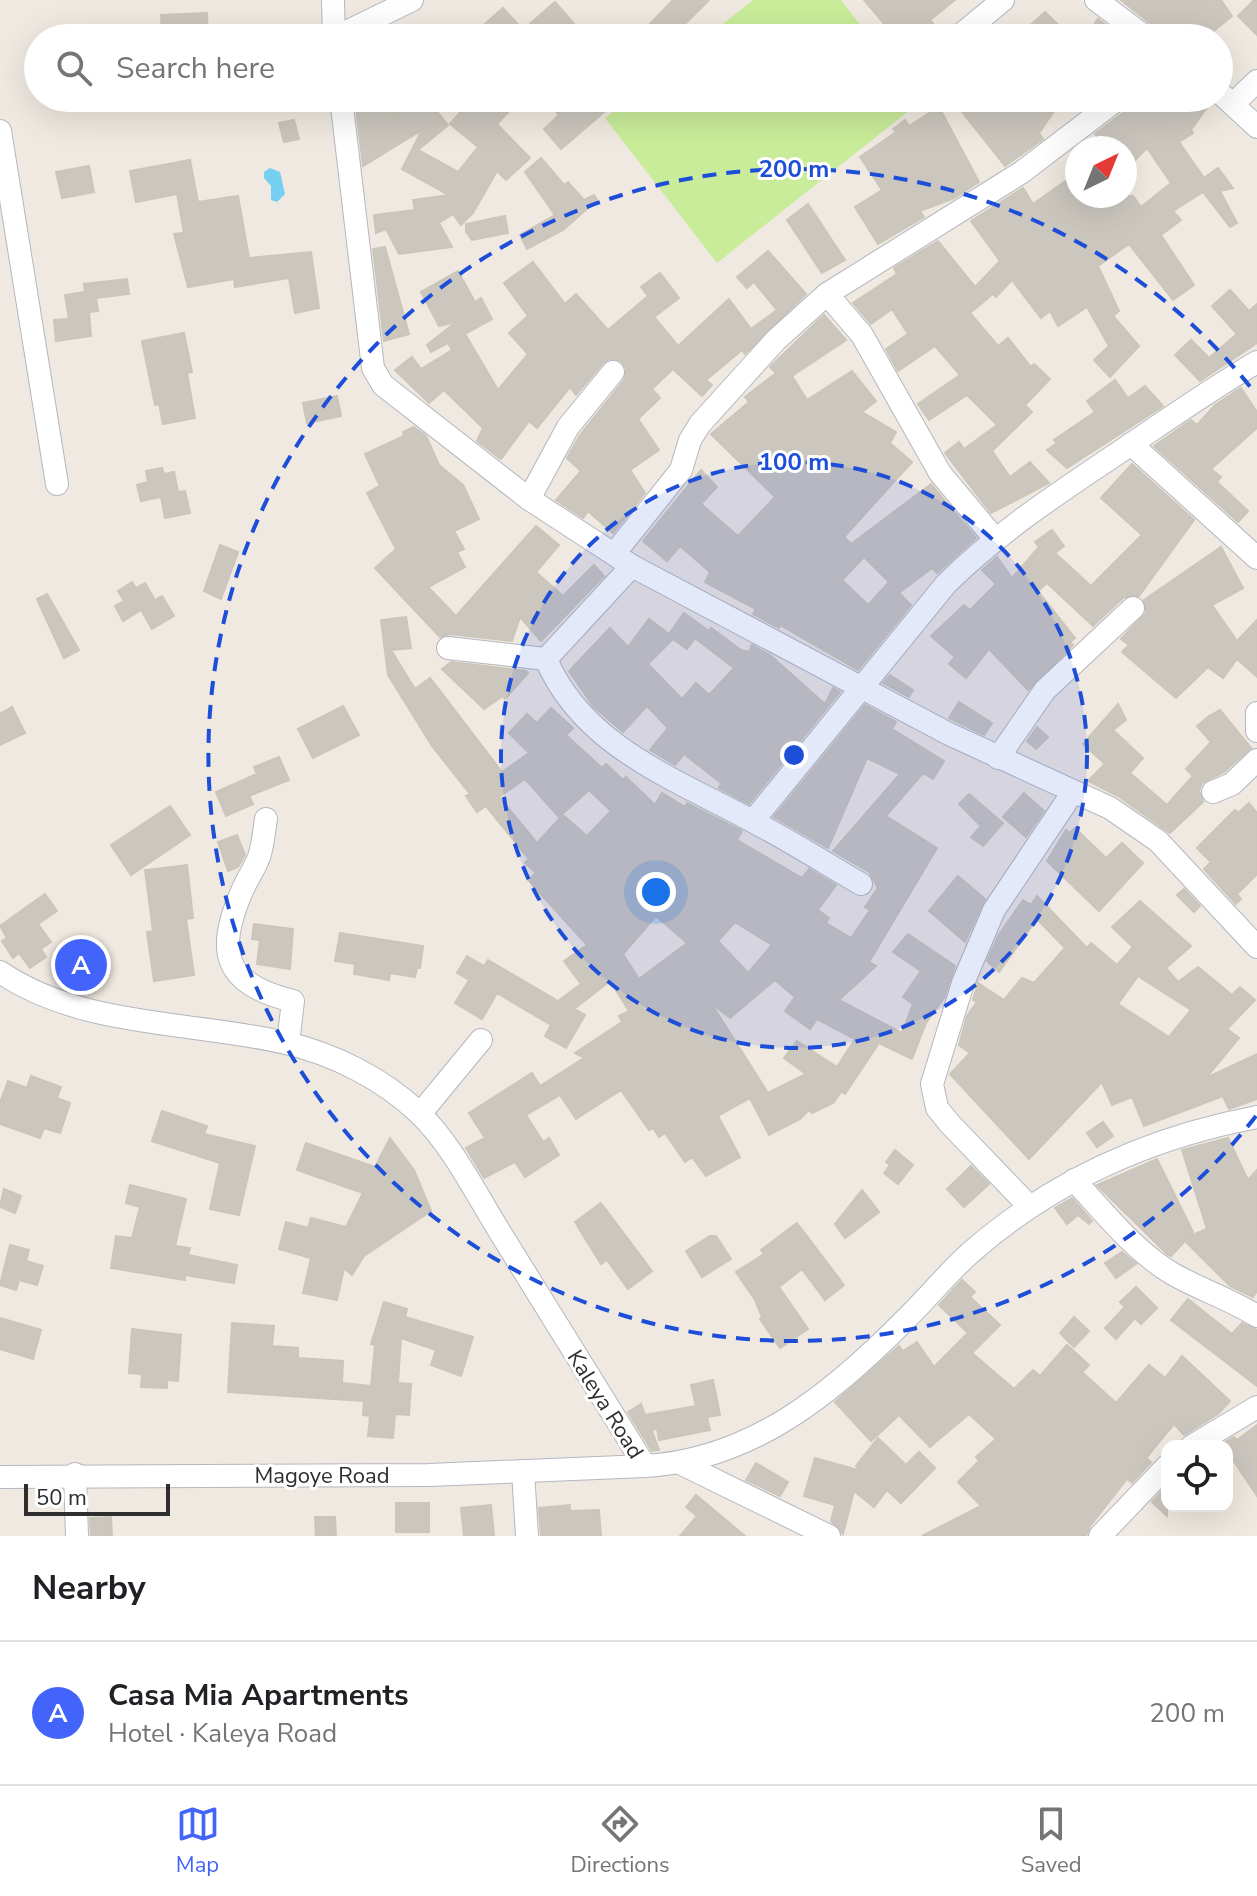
<!DOCTYPE html>
<meta charset="utf-8">
<style>
body{margin:0;font-family:"Nunito Sans",sans-serif;background:#f2f2f2;color:#202124}
.controls{position:absolute;right:24px;bottom:24px;display:grid;overflow:hidden;border-radius:16px;box-shadow:0 8px 32px #0002}
.controls button{width:72px;height:72px;display:grid;place-items:center;padding:0;border:0;border-bottom:2px solid #e0e0e0;background:#fff;color:#202124;font:40px sans-serif}
.compass{position:absolute;left:1065px;top:136px;width:72px;height:72px;border-radius:50%;background:#fff;box-shadow:0 8px 32px #0002;rotate:43deg}
.scale{position:absolute;left:24px;bottom:20px;width:146px;box-sizing:border-box;padding-left:8px;border:4px solid #2e2e2e;border-top:0;font-size:22px;line-height:28px;white-space:nowrap;color:#2e2e2e;-webkit-text-stroke:6px #fff;paint-order:stroke}
.you{position:absolute;left:656px;top:892px;width:28px;height:28px;margin:-20px;border:6px solid #fff;border-radius:50%;background:#1a73e8;box-shadow:0 0 0 12px #1a73e833}
.badge{display:grid;place-items:center;width:52px;height:52px;border-radius:50%;background:#4264fb;color:#fff;font-size:26px;font-weight:700}
.pin{position:absolute;translate:-50% -50%;border:4px solid #fff;box-shadow:0 2px 8px #0006}
.list{margin:0;padding:0;list-style:none}
h2{display:flex;justify-content:space-between;align-items:center;height:104px;margin:0;padding:0 32px;font-size:34px}
h2 small{font-size:26px;font-weight:400;color:#757577}
.list li{display:grid;grid-template-columns:52px 1fr auto;gap:24px;align-items:center;box-sizing:border-box;height:144px;padding:0 32px;border-top:2px solid #e0e0e0}
.list b{display:block;font-size:30px;white-space:nowrap}
.list p{margin:0;font-size:26px;white-space:nowrap;color:#757577}
.list em{font-size:26px;font-style:normal;color:#757577}
.icon{flex:none;width:44px;height:44px;fill:none;stroke:currentColor;stroke-width:2;stroke-linecap:round;stroke-linejoin:round}
.map{position:relative;flex:none;width:1257px;height:1536px;overflow:hidden}
.search{position:absolute;background:#fff;box-shadow:0 8px 32px #0002;left:24px;right:24px;top:24px;height:88px;display:flex;align-items:center;gap:20px;box-sizing:border-box;padding:0 28px;border-radius:44px;color:#757577;font-size:30px}
.sheet{height:248px;background:#fff}
nav{display:flex;justify-content:space-around;align-items:center;box-sizing:border-box;height:112px;border-top:2px solid #e0e0e0;background:#fff;font-size:22px;color:#757577}
nav a{display:grid;justify-items:center;gap:4px}
nav .on{color:#4264fb}
.map>svg:first-child{display:block}
.pitch{fill:#c9ec9a}
.water{fill:#75cff0}
.building{fill:#cbc7bf;stroke:#cbc5ba;stroke-width:2;fill-rule:evenodd}
.lines{fill:none;stroke-linecap:round;stroke-linejoin:round}
.minor-casing{stroke:#b4b7c1;stroke-width:24}
.minor{stroke:#fff;stroke-width:22}
.ring{fill:none;stroke:#1d4ed8;stroke-width:4;stroke-dasharray:14 10}
.labels{text-anchor:middle;stroke-width:6;stroke-linejoin:round;paint-order:stroke}
.street-label{font-size:22px;fill:#2e2e2e;stroke:#fff}
.centre{fill:#1d4ed8;stroke:#fff;stroke-width:4}
.ring-label{font-size:24px;text-anchor:middle;font-weight:bold;fill:#1d4ed8;stroke:#fff;stroke-width:6;stroke-linejoin:round;paint-order:stroke}
</style>
<div class="map">
<svg width="1257" height="1536" viewBox="0 0 1257 1536">
<rect width="100%" height="100%" fill="#efe9e1"/>
<!-- pitch -->
<g class="pitch">
<polygon points="753,0 841,0 870,38 705,38"/>
<polygon points="630,98 917,98 920,102 717,263 605,118"/>
</g>
<!-- water -->
<polygon class="water" points="270,168 280,172 285,194 277,202 271,200 271,186 264,178 264,172"/>
<!-- building -->
<g class="building">
<polygon points="673,0 709,0 671,38 652,38 645,29"/>
<polygon points="864,0 955,0 930,20 936,27 922,38 871,38 887,27"/>
<polygon points="1121,0 1221,0 1232,16 1205,38 1161,38 1155,27"/>
<polygon points="1254,0 1257,0 1257,35 1238,16"/>
<polygon points="555,2 575,25 559,38 469,38 503,8 523,30"/>
<polygon points="1045,12 1072,38 1016,38"/>
<polygon points="207,13 208,38 162,38 161,15"/>
<polygon points="1098,19 1124,38 1084,38"/>
<polygon points="355,98 388,98 395,114 414,98 426,98 448,125 418,150 458,172 478,147 450,124 473,98 521,98 497,124 530,158 506,180 497,171 473,213 461,225 453,214 439,223 452,247 399,254 386,229 376,233 374,215 415,210 413,200 449,195 402,169 422,130 363,166"/>
<polygon points="544,98 603,98 611,106 561,149 544,129 559,115"/>
<polygon points="951,98 1040,98 1054,111 1039,133 1043,139 1005,166"/>
<polygon points="1133,98 1207,98 1210,103 1191,130 1193,133 1179,142 1204,178 1218,168 1233,188 1220,191 1237,223 1230,227 1203,192 1173,211 1181,220 1161,235 1194,285 1173,300 1129,244 1098,266 1119,311 1113,316 1139,346 1110,377 1094,360 1109,346 1087,307 1058,326 1050,311 1041,318 1012,280 996,297 993,294 970,313 998,346 1008,338 1031,367 1034,364 1050,379 1025,405 1032,412 992,451 1010,477 1030,462 1049,483 991,513 945,453 959,442 964,449 997,425 967,395 929,420 918,404 960,375 935,346 898,371 886,349 908,334 892,309 871,324 853,303 897,274 894,268 938,241 975,287 1000,261 971,221 1023,188 1033,204 1077,173 1077,196 1133,196 1141,207 1171,183 1147,148 1125,170 1125,148 1108,148 1095,134 1128,109"/>
<polygon points="939,107 979,182 954,198 920,211 924,217 878,244 855,207 882,190 860,157 896,132 893,129 905,120 909,126"/>
<polygon points="294,120 299,139 284,142 279,123"/>
<polygon points="541,158 564,185 568,182 584,200 594,195 597,200 563,230 527,249 520,235 555,215 525,172"/>
<polygon points="190,160 198,202 238,196 249,258 311,252 319,308 295,313 289,278 235,287 234,279 188,287 174,234 184,233 177,194 136,202 130,171"/>
<polygon points="89,166 94,192 62,198 56,172"/>
<polygon points="808,204 845,260 822,273 787,220"/>
<polygon points="505,216 508,233 472,240 466,232 466,224"/>
<polygon points="385,247 409,334 384,341 373,249"/>
<polygon points="768,251 806,294 745,354 742,350 706,380 712,385 702,396 673,369 652,389 660,398 638,419 659,450 630,470 645,493 613,533 588,511 583,518 556,500 581,471 567,458 580,435 624,380 626,368 621,361 609,359 603,363 576,395 570,387 537,428 529,421 501,459 477,441 483,428 444,390 429,403 395,370 412,357 421,369 452,350 448,343 431,352 427,345 456,322 439,326 421,292 458,271 475,302 481,298 492,319 465,334 498,390 528,354 509,333 528,316 504,283 533,262 565,304 576,294 608,330 648,296 641,287 660,273 679,298 654,317 678,346 729,299 751,329 777,310 754,282 747,288 737,277"/>
<polygon points="127,279 129,294 96,298 98,311 89,312 91,336 56,341 54,320 69,319 65,295 85,292 84,284"/>
<polygon points="1230,290 1249,311 1257,304 1257,343 1200,381 1175,355 1191,340 1209,358 1237,334 1212,306"/>
<path d="M824 315 846 340 792 376 807 400 852 371 876 401 862 412 896 432 890 443 912 462 844 537 851 544 931 484 976 538 937 573 932 568 899 593 911 605 858 670 780 625 779 628 753 614 756 609 705 582 710 572 680 546 667 561 643 541 701 470 717 487 701 504 738 536 775 497 711 434 749 402 745 397 776 373 770 367ZM864 557 889 582 868 605 842 580Z"/>
<polygon points="184,333 192,372 187,373 195,418 163,424 159,404 155,405 142,341"/>
<polygon points="1115,380 1128,398 1145,386 1163,406 1067,468 1047,450 1057,443 1054,440 1095,412 1087,401"/>
<polygon points="1241,388 1257,412 1257,428 1211,469 1221,477 1217,482 1248,511 1238,522 1154,446 1191,420 1197,425 1215,405"/>
<polygon points="337,396 341,416 307,423 303,403"/>
<polygon points="414,427 426,436 439,465 463,485 479,519 454,531 464,549 457,552 465,567 428,587 456,616 536,526 559,545 536,572 563,596 594,565 604,576 541,641 520,617 512,641 450,634 440,637 375,568 396,549 367,493 380,486 365,454 404,436 403,432"/>
<polygon points="1132,464 1194,520 1139,596 1124,597 1093,626 1047,583 1038,591 1075,638 1070,642 1073,645 1028,690 989,649 966,678 949,664 955,657 931,636 964,605 970,610 996,584 982,570 997,557 1012,578 1039,547 1035,542 1052,530 1064,546 1055,553 1091,586 1142,535 1101,498"/>
<polygon points="162,468 164,474 174,472 178,492 185,491 190,513 165,518 161,497 141,501 137,485 148,482 146,471"/>
<polygon points="220,545 238,552 221,599 204,591"/>
<polygon points="1221,547 1243,588 1212,605 1237,641 1257,620 1257,677 1237,659 1223,678 1208,667 1176,698 1122,652 1129,645 1121,639 1146,613 1144,600"/>
<polygon points="132,582 136,588 145,583 155,600 162,596 174,616 152,629 141,610 123,621 115,606 124,601 118,591"/>
<polygon points="47,594 79,650 64,658 37,599"/>
<path d="M684 613 709 631 711 628 741 650 749 652 752 645 770 655 825 704 833 688 840 692 749 804 719 788 721 783 684 754 675 765 650 750 668 728 647 706 623 732 593 706 569 671 610 628 628 647 649 619 669 634ZM695 638 734 668 709 695 696 683 682 699 648 664 673 639 687 649Z"/>
<path d="M406 617 411 648 391 650 415 689 430 678 502 772 529 753 509 733 527 714 537 723 551 708 573 728 566 735 602 768 606 764 623 780 626 777 655 805 662 793 685 807 687 803 742 831 737 840 802 878 809 869 836 885 818 910 829 918 826 923 851 938 870 910 865 907 878 888 869 872 833 851 900 774 867 758 828 848 774 817 865 705 896 722 892 729 944 761 933 779 923 773 886 816 937 848 869 962 876 966 839 1000 902 1033 913 1004 903 997 921 971 893 952 908 934 955 966 944 998 926 1023 912 1059 879 1043 845 1094 842 1091 833 1103 812 1113 809 1110 800 1119 769 1135 750 1098 718 1116 740 1157 706 1176 692 1157 685 1162 665 1133 659 1137 653 1128 649 1130 621 1090 576 1119 560 1095 526 1115 543 1142 549 1138 559 1155 525 1177 515 1162 484 1178 466 1148 485 1138 469 1113 532 1073 540 1086 584 1058 575 1053 622 1022 619 1016 629 1011 610 981 574 1009 585 1015 566 1048 545 1036 551 1025 497 993 482 1019 455 1003 469 980 457 973 467 956 484 966 488 960 558 1001 581 984 564 961 587 945 528 880 536 873 525 863 529 859 486 806 477 812 466 796 470 794 432 746 388 675 381 620ZM525 779 559 817 589 790 611 811 587 836 563 815 537 843 499 797ZM656 916 687 943 639 979 623 954ZM735 922 772 945 748 973 718 941ZM775 980 795 997 785 1011 810 1029 817 1019 855 1039 837 1067 797 1041 784 1058 806 1074 768 1093 711 1003 730 1018Z"/>
<polygon points="451,662 526,671 528,673 505,699 503,696 484,709 442,669"/>
<polygon points="890,675 913,690 909,697 883,683"/>
<polygon points="959,702 992,723 984,735 949,718"/>
<polygon points="1118,704 1126,720 1113,730 1143,758 1130,773 1167,805 1193,776 1186,769 1211,742 1197,726 1209,716 1220,710 1251,748 1224,772 1202,783 1199,791 1203,802 1170,833 1118,796 1088,781 1105,764 1083,744"/>
<polygon points="343,706 359,735 313,758 298,729"/>
<polygon points="12,707 25,733 0,745 0,714"/>
<polygon points="1037,727 1048,737 1036,749 1027,741"/>
<polygon points="279,757 289,780 249,796 253,804 226,816 216,792 257,774 254,767"/>
<polygon points="1024,793 1044,811 1026,837 1003,817"/>
<polygon points="969,794 1003,823 983,846 971,837 981,826 959,804"/>
<polygon points="1249,803 1257,813 1257,874 1237,894 1241,899 1236,904 1204,869 1211,862 1197,848 1235,810 1238,813"/>
<polygon points="170,806 190,835 131,875 111,845"/>
<polygon points="1075,828 1106,858 1122,843 1143,863 1099,911 1047,861 1066,830 1070,833"/>
<polygon points="237,835 245,855 238,867 228,871 218,842"/>
<polygon points="187,865 193,918 186,919 194,975 154,981 147,932 153,931 145,870"/>
<polygon points="958,876 985,899 965,942 929,911"/>
<polygon points="1184,889 1200,906 1194,912 1177,895"/>
<polygon points="45,894 57,911 38,924 51,942 41,949 46,957 30,968 19,953 13,958 2,941 7,938 0,926"/>
<path d="M1037 896 1087 948 1091 943 1117 965 1133 947 1112 927 1140 901 1191 946 1166 968 1178 982 1198 967 1232 995 1240 987 1255 1000 1227 1029 1239 1038 1206 1078 1257 1054V1099L1229 1109 1223 1096 1144 1126 1132 1097 1112 1105 1102 1082 1029 1159 950 1074 970 1053 959 1045 967 1016 977 1002 973 1000 978 983 1004 1000 1022 978 1034 983 1065 948 1037 919 999 972 987 961 998 936 1023 900 1031 905ZM1138 976 1191 1010 1169 1037 1118 1004Z"/>
<polygon points="254,924 293,929 290,969 257,964 260,940 252,939"/>
<polygon points="340,933 423,946 420,968 417,968 415,977 390,973 389,980 354,974 355,964 335,961"/>
<polygon points="31,1076 61,1087 57,1098 70,1103 60,1133 44,1128 40,1138 0,1124 0,1103 8,1081 27,1088"/>
<polygon points="162,1111 207,1126 204,1134 255,1146 239,1215 210,1209 220,1163 152,1141"/>
<polygon points="1103,1122 1113,1136 1097,1147 1087,1133"/>
<polygon points="390,1138 414,1170 431,1211 364,1256 352,1275 344,1268 337,1300 303,1293 311,1258 279,1249 286,1222 308,1228 311,1218 346,1227 363,1193 297,1170 306,1143 375,1167"/>
<polygon points="1228,1138 1248,1180 1257,1170 1257,1291 1253,1297 1230,1286 1185,1241 1171,1256 1167,1254 1097,1185 1157,1159 1193,1232 1190,1236 1207,1229 1182,1150"/>
<polygon points="895,1150 913,1165 898,1184 884,1173 890,1165 886,1162"/>
<polygon points="971,1166 989,1184 964,1207 947,1189"/>
<polygon points="130,1185 186,1199 175,1246 190,1248 188,1255 237,1265 234,1283 185,1275 185,1280 111,1268 116,1236 132,1238 140,1207 126,1203"/>
<polygon points="4,1189 21,1196 15,1213 0,1207"/>
<polygon points="862,1190 879,1212 845,1238 835,1224"/>
<polygon points="1072,1198 1092,1221 1089,1224 1078,1215 1067,1224 1055,1208"/>
<polygon points="601,1203 652,1271 628,1289 607,1260 601,1264 575,1222"/>
<polygon points="797,1223 844,1285 825,1300 802,1269 779,1287 808,1329 780,1348 760,1319 762,1317 755,1300 736,1272 764,1254 761,1250"/>
<polygon points="710,1236 716,1236 731,1259 702,1277 686,1251"/>
<polygon points="10,1245 29,1250 26,1261 43,1266 37,1285 19,1280 16,1290 0,1285"/>
<polygon points="1122,1252 1136,1264 1116,1278 1105,1263"/>
<polygon points="962,1280 975,1292 970,1297 1000,1325 972,1353 1014,1389 1033,1370 1040,1376 1067,1345 1089,1365 1082,1372 1116,1403 1149,1365 1165,1378 1182,1356 1230,1401 1218,1414 1184,1435 1174,1424 1146,1458 1151,1462 1132,1483 1127,1479 1090,1526 1086,1536 922,1536 981,1506 958,1482 979,1461 976,1457 996,1439 969,1414 930,1447 899,1415 871,1441 835,1402 899,1346 903,1351 917,1342 934,1367 968,1333 939,1305"/>
<polygon points="1136,1287 1157,1308 1141,1324 1135,1318 1116,1339 1105,1328 1125,1307 1120,1302"/>
<polygon points="1188,1299 1232,1334 1242,1323 1257,1330 1257,1386 1171,1320"/>
<polygon points="384,1302 407,1309 405,1317 473,1337 461,1376 431,1365 436,1350 401,1338 398,1383 411,1384 409,1415 395,1414 393,1438 368,1436 370,1416 363,1415 364,1401 228,1392 232,1323 274,1326 272,1346 298,1348 298,1358 343,1361 342,1383 371,1386 375,1345 371,1344"/>
<polygon points="1074,1317 1089,1331 1074,1347 1060,1333"/>
<polygon points="0,1318 41,1330 33,1359 0,1349"/>
<polygon points="132,1329 181,1335 178,1381 167,1380 167,1388 141,1387 142,1374 129,1373"/>
<polygon points="713,1380 720,1415 707,1417 710,1430 659,1440 657,1428 652,1431 659,1450 652,1451 628,1412 641,1404 645,1415 696,1406 691,1385"/>
<polygon points="1257,1425 1257,1496 1233,1460 1227,1466 1227,1446 1219,1446 1234,1437 1237,1440"/>
<polygon points="878,1438 906,1465 919,1452 935,1468 901,1503 887,1490 874,1507 854,1491 843,1534 831,1521 835,1505 804,1496 815,1458 861,1471 856,1466"/>
<polygon points="756,1463 788,1482 780,1496 746,1480"/>
<polygon points="1167,1486 1167,1516 1152,1502"/>
<polygon points="696,1495 745,1536 680,1536 697,1516 686,1507"/>
<rect x="396" y="1503" width="33" height="29"/>
<polygon points="491,1505 494,1536 464,1536 461,1508"/>
<polygon points="570,1505 570,1511 599,1510 601,1536 541,1536 539,1508"/>
<polygon points="111,1517 112,1536 91,1536 90,1518"/>
<polygon points="315,1517 335,1517 336,1536 316,1536"/>
</g>
<g class="lines">
<defs>
<g id="minor">
<polyline points="333,0 334,38"/>
<polyline points="1096,0 1147,38"/>
<polyline points="334,38 412,0"/>
<polyline points="957,38 1003,0"/>
<polyline points="1219,92 1257,127"/>
<polyline points="341,98 373,368 383,385 529,499 632,566 949,734 1110,808 1158,841 1257,947"/>
<polyline points="1234,103 1257,81"/>
<polyline points="0,131 57,484"/>
<polyline points="827,294 862,335 940,473 995,539"/>
<polyline points="1131,444 1257,558"/>
<polyline points="529,499 568,427 613,372"/>
<polyline points="614,554 681,470 690,440 700,424 776,340 827,294 1022,172 1119,98"/>
<polyline points="448,648 546,659 632,566"/>
<path d="M546 659C583 747 676 779 754 822 790 841 825 863 861 884"/>
<polyline points="1257,713 1257,731"/>
<polyline points="998,758 1045,690 1133,608"/>
<polyline points="1213,792 1232,784 1257,760"/>
<path d="M266 819C264 831 263 845 259 857 255 868 247 879 242 891 215 953 224 984 293 1001L288 1043"/>
<path d="M753 821 946 584C996 534 1054 496 1112 457 1161 424 1206 392 1257 362"/>
<path d="M0 972C82 1028 193 1021 286 1043 334 1054 383 1079 419 1113 453 1146 476 1194 501 1234 549 1311 597 1388 645 1466 753 1460 834 1392 907 1318 928 1297 948 1273 970 1253 1052 1181 1151 1137 1257 1117"/>
<polyline points="420,1114 481,1040"/>
<path d="M1074 1180C1104 1212 1135 1252 1173 1274 1201 1290 1230 1299 1257 1316"/>
<polyline points="1029,1206 950,1124 937,1108 932,1084 963,983 994,910 1073,792"/>
<polyline points="1192,1446 1257,1407"/>
<polyline points="682,1464 829,1536"/>
<polyline points="523,1471 527,1536"/>
<polyline points="75,1474 77,1536"/>
<polyline points="0,1477 429,1475 645,1466"/>
<polyline points="1100,1536 1167,1466"/>
</g>
</defs>
<!-- minor casing -->
<use href="#minor" class="minor-casing"/>
<!-- minor -->
<use href="#minor" class="minor"/>
</g>
<!-- distance rings -->
<circle cx="794" cy="755" r="293" fill="#1d4ed8" fill-opacity=".12"/>
<g class="ring">
<circle cx="794" cy="755" r="293"/>
<path d="M1256 1116A586 586 0 1 1 1256 394"/>
</g>
<g class="labels">
<!-- street labels -->
<g class="street-label">
<text transform="translate(606 1404) rotate(58)" y="8">Kaleya Road</text>
<text x="322" y="1483">Magoye Road</text>
</g>
</g>
<circle cx="794" cy="755" r="12" class="centre"/>
<g class="ring-label">
<text x="794" y="177">200 m</text>
<text x="794" y="470">100 m</text>
</g>
</svg>
<div class="controls">
<button><svg class="icon" aria-label="locate" viewBox="0 0 24 24"><circle cx="12" cy="12" r="6"/><path d="M12 2v4M12 18v4M2 12h4M18 12h4"/></svg></button>
</div>
<svg class="compass" viewBox="-18 -18 36 36"><path d="M0-13l5 13h-10z" fill="#e53935"/><path d="M0 13l5-13h-10z" fill="#757577"/></svg>
<div class="scale">50 m</div>
<div class="you"></div>
<div class="pin badge" style="left:81px;top:965px">A</div>
<div class="search"><svg class="icon" aria-label="search" viewBox="0 0 24 24"><circle cx="10" cy="10" r="6"/><path d="M15 15l6 6"/></svg>Search here</div>
</div>
<section class="sheet">
<h2>Nearby<small></small></h2>
<ul class="list">
<li><span class="badge">A</span><div><b>Casa Mia Apartments</b><p>Hotel · Kaleya Road</p></div><em>200 m</em></li>
</ul>
</section>
<nav>
<a class="on"><svg class="icon" aria-label="map" viewBox="0 0 24 24"><path d="M3 6l6-2 6 2 6-2v14l-6 2-6-2-6 2zM9 4v14M15 6v14"/></svg>Map</a>
<a><svg class="icon" aria-label="directions" viewBox="0 0 24 24"><path d="M12 3l9 9-9 9-9-9zM9 14v-3h6M13 9l2 2-2 2"/></svg>Directions</a>
<a><svg class="icon" aria-label="saved" viewBox="0 0 24 24"><path d="M7 4h10v16l-5-4-5 4z"/></svg>Saved</a>
</nav>
